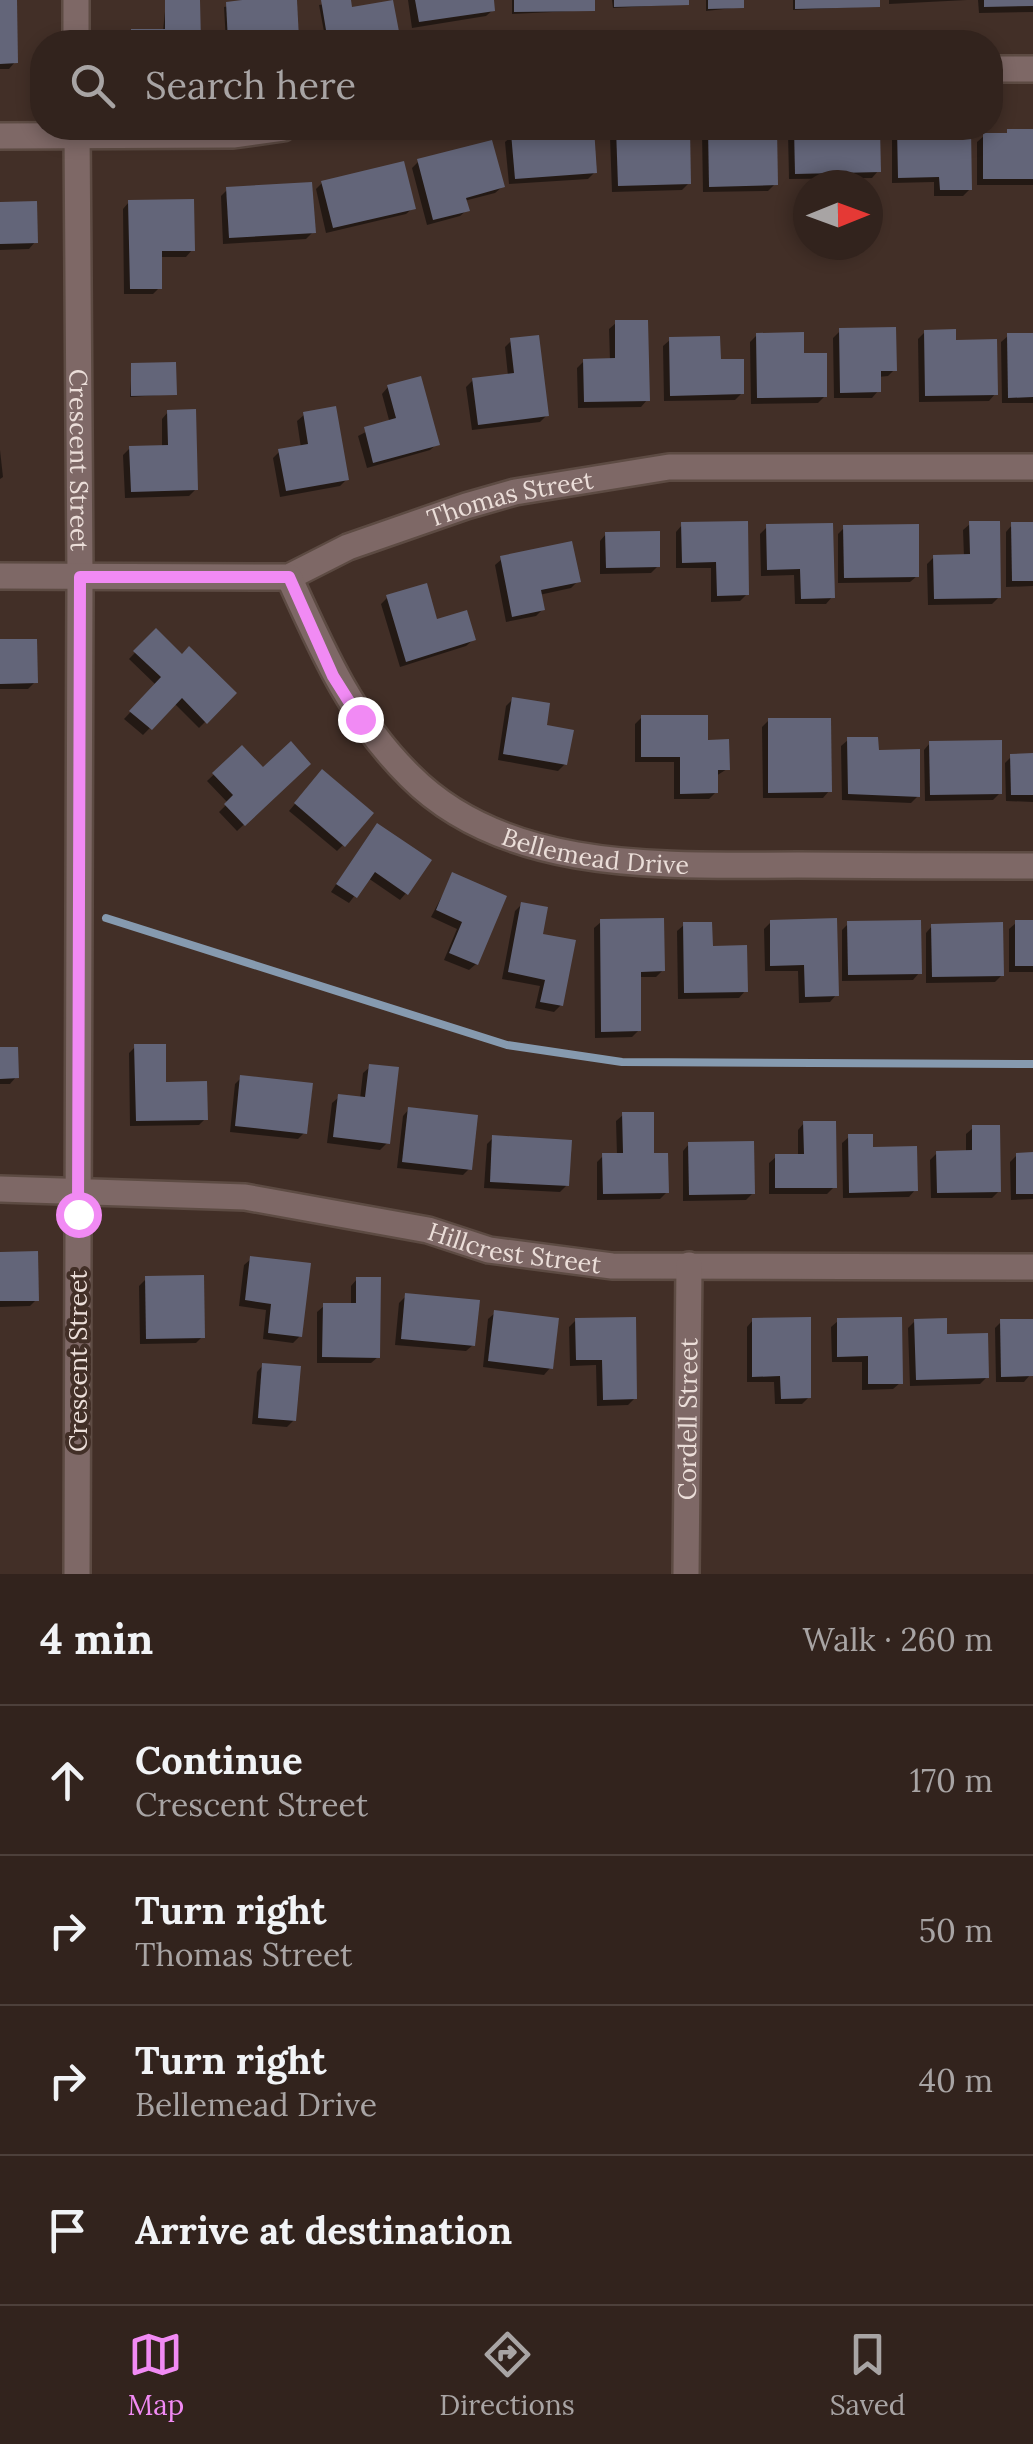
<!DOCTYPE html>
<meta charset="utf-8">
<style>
body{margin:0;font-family:Lora,serif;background:#3a2b26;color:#f1f3f6}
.compass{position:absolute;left:793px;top:170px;width:90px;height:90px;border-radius:50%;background:#32231d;box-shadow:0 5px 15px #0003;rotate:89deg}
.stop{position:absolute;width:30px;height:30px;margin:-22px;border:8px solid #f18af4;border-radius:50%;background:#fff}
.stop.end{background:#f18af4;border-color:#fff;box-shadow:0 2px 10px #0008}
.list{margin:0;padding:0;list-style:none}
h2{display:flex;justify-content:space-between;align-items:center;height:130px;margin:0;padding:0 40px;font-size:42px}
h2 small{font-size:32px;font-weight:400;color:#a8a4a4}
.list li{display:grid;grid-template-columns:65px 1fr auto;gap:30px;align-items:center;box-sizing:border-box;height:150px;padding:0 40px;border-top:2px solid #4d403b}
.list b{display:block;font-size:38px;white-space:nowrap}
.list p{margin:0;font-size:32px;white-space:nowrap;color:#a8a4a4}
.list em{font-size:32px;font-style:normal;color:#a8a4a4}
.icon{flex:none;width:55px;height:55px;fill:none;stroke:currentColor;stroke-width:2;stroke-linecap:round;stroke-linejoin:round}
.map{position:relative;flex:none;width:1033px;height:1574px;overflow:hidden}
.search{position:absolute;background:#32231d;box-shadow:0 5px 15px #0003;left:30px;right:30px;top:30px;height:110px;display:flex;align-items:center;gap:25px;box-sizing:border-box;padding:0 35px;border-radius:40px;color:#a8a4a4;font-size:38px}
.sheet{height:730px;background:#32231d}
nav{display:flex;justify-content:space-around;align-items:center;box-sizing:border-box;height:140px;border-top:2px solid #4d403b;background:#32231d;font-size:28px;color:#a8a4a4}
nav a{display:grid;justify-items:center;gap:5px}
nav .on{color:#f18af4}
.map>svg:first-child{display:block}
.shadow{fill:#0007}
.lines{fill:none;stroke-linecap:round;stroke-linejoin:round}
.stream{stroke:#869aaf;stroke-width:8}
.building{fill:#636579}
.minor-casing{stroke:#5d4b43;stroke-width:30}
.minor{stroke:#7e6866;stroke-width:25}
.route{stroke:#f18af4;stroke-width:12}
.labels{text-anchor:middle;stroke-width:8;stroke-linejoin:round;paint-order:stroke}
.street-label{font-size:25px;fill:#ebded9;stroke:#422f27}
</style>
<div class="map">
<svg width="1033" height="1574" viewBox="0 0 1033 1574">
<rect width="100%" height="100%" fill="#422f27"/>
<!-- shadow -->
<g class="shadow">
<polygon points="0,0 14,0 15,62 9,69 0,69"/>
<polygon points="241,0 294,0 297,38 226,42 224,7 241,4"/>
<polygon points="348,0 350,10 391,2 398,42 326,42 319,5"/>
<polygon points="408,0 491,0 493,10 486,16 412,28"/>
<polygon points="512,0 592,0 593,10 512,14"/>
<polygon points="612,0 687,0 687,4 613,8"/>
<polygon points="706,0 742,0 742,7 706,11"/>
<polygon points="793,0 878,0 878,6 793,10"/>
<polygon points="889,0 967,0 889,4"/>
<polygon points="978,0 1033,0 1033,12 979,13"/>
<polygon points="197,1 198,42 129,42 132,32 163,31 166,2"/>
<polygon points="687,128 689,183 682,190 612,192 610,137 617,130"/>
<polygon points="707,128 774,128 775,184 768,191 703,192 702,132"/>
<polygon points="793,128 878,128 878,171 872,178 789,179 788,132"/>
<polygon points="898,129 970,189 963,196 934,196 934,182 892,183 892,136"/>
<polygon points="1033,131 1033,185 977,185 977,142 984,136"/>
<polygon points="512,136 595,172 588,179 509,184 505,142"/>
<polygon points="419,161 502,187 495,193 464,201 467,210 460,216 427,225 412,168"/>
<polygon points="322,183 413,208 406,214 326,233 316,189"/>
<polygon points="227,190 313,232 306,239 223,244 221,196"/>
<polygon points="129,202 192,250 186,257 159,257 159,288 153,294 124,294 123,209"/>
<polygon points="0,204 35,242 29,249 0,250"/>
<polygon points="616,323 647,400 641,407 578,408 577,368 584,361 610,361 609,329"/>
<polygon points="840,331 894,370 888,376 878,377 878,391 872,398 834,398 833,338"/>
<polygon points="925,332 954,342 995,394 989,401 919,402 918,339"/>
<polygon points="757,335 802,356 825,396 818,403 751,404 750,342"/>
<polygon points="1033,335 1033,403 1002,403 1001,342 1008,336"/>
<polygon points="670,340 742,393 735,400 664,401 663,346"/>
<polygon points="511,341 547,415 540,422 472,430 466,387 473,380 508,376 505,347"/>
<polygon points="132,365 174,394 130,397"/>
<polygon points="388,387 437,444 430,450 367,468 358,436 389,420 382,394"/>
<polygon points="168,412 196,489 189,496 125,498 123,455 130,448 162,447 162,419"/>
<polygon points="304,415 347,479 340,486 280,497 273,458 279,452 301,448 297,421"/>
<polygon points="0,450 3,477 0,479"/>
<polygon points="970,524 999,597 992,604 928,605 927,564 934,557 964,557 963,530"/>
<polygon points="1033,524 1033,586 1006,587 1006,532 1012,525"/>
<polygon points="682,525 747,594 740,601 711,602 711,568 676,568 676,532"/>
<polygon points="767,527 832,597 826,604 795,604 794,575 761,576 760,534"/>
<polygon points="844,528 917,576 910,582 838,583 838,534"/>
<polygon points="606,534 658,566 651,573 600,574 600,541"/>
<polygon points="502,559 578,581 571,588 539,595 542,610 536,616 506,622 495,565"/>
<polygon points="388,597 436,622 473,640 466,646 400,667 381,604"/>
<polygon points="156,631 182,657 233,694 199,728 174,703 143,735 124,719 156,685 129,659"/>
<polygon points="0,642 35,682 28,689 0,689"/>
<polygon points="513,699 544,727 565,764 558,771 498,760 506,706"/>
<polygon points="642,717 706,742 727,769 716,776 716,792 709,799 674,799 674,762 635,762 635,724"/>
<polygon points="769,720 829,791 823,798 763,798 762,727"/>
<polygon points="848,740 876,753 918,796 911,803 842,800 841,746"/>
<polygon points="930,743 1000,793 993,800 925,801 924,750"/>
<polygon points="242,748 263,771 308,764 237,831 219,812 228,803 207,781"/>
<polygon points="1012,756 1033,756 1033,802 1006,801 1005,763"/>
<polygon points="316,779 343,845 337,851 289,811"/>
<polygon points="371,832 406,893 400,900 368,878 349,903 331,892"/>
<polygon points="453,875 476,964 469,970 444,960 457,929 431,917"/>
<polygon points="522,904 540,936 561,1005 554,1012 535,1008 540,986 502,979 515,911"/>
<polygon points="601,922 663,970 656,977 638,977 639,1030 632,1037 595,1038 594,928"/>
<polygon points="771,922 836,995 830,1002 799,1003 798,971 765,971 764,929"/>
<polygon points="1016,923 1033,923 1033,972 1009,972 1009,929"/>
<polygon points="848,924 919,973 913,980 842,981 842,930"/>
<polygon points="684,925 745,991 739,998 678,999 677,931"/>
<polygon points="932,926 1002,975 995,982 926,983 926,933"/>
<polygon points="135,1047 164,1084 205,1119 199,1125 130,1126 129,1053"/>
<polygon points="0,1049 16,1077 10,1084 0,1084"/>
<polygon points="370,1067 387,1143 380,1150 327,1143 332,1103 339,1097 360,1099 363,1073"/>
<polygon points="241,1078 305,1132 298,1139 230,1132 235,1084"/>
<polygon points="409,1109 469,1169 463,1175 397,1168 403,1116"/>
<polygon points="623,1115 652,1156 667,1192 660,1199 597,1200 597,1162 603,1156 617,1155 616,1121"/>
<polygon points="804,1123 834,1187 827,1194 769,1194 769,1163 776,1157 798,1156 798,1130"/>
<polygon points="973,1128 999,1191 992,1198 931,1198 930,1160 937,1153 966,1153 966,1134"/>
<polygon points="849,1137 915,1190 909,1197 843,1198 842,1143"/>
<polygon points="493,1138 567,1185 560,1192 484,1188 487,1144"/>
<polygon points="689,1144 753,1193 746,1200 683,1201 683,1151"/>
<polygon points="1017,1155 1033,1155 1033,1199 1011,1200 1010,1162"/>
<polygon points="0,1255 36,1300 30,1306 0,1307"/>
<polygon points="251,1259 300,1336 293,1343 263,1339 266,1310 239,1306 244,1265"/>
<polygon points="146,1279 202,1337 196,1343 140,1344 139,1286"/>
<polygon points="357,1279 378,1357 371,1363 317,1363 317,1312 324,1306 351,1306 351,1286"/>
<polygon points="406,1296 473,1345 466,1351 395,1345 399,1303"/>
<polygon points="495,1313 550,1368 544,1375 483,1367 488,1319"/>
<polygon points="576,1320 635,1398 628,1405 597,1406 596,1365 570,1366 569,1327"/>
<polygon points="753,1320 809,1397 802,1404 775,1404 774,1382 747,1382 747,1327"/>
<polygon points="838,1321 900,1383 893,1389 862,1390 862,1362 832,1362 831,1327"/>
<polygon points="915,1321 945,1336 987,1377 980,1384 910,1386 908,1328"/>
<polygon points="1033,1321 1030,1375 1024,1382 996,1382 995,1328 1001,1322"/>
<polygon points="263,1365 294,1420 287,1427 252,1424 257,1372"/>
</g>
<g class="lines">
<!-- stream -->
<polyline class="stream" points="106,918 507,1045 622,1062 1033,1064"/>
</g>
<!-- building -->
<g class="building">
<polygon points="0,0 17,0 18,63 0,64"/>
<polygon points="165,0 200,0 201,42 131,42 131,29 165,29"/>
<polygon points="242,0 297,0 299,39 228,42 226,2"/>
<polygon points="321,0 351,0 352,7 393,0 401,42 328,42"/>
<polygon points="415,0 494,0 495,11 419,22"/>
<polygon points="514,0 595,0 595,11 514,12"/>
<polygon points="614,0 689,0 689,5 614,7"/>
<polygon points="708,0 744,0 744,8 708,9"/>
<polygon points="795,0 880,0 880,7 795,9"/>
<polygon points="984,0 1033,0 1033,6 984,7"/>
<polygon points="594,128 597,173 515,179 511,133"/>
<polygon points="616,128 690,128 691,184 618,186"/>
<polygon points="708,128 777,128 778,185 709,187"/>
<polygon points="794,128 880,128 881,172 795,174"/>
<polygon points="897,128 971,128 972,190 940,190 939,177 898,178"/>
<polygon points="1007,129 1033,129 1033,179 983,179 983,133 1007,133"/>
<polygon points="492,140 505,187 466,198 470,211 433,220 417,159"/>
<polygon points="404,161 416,209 333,228 321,181"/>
<polygon points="312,182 316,233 229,238 226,187"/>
<polygon points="194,199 195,251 162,251 162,289 130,289 128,200"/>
<polygon points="37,201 38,243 0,244 0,202"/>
<polygon points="615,320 648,320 650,401 584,402 583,359 615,358"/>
<polygon points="896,327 897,371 881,371 881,392 840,393 839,328"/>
<polygon points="956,329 956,340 997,339 998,395 925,396 924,330"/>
<polygon points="804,332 804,353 827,353 827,397 757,398 756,333"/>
<polygon points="1007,333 1033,333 1033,397 1008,398"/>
<polygon points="539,335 549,416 478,425 472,378 514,373 510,338"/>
<polygon points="720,336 721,359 744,359 744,394 670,396 669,337"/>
<polygon points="176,362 177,395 131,396 131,363"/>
<polygon points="421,376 440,445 373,463 364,427 396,418 387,385"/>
<polygon points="336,406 349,480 286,491 278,449 308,444 303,412"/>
<polygon points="196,409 198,490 131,492 129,446 168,445 167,410"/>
<polygon points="748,521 749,595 717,596 716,562 682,563 681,522"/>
<polygon points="969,521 1000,521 1001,598 934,599 933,555 970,554"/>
<polygon points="1011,522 1033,522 1033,581 1012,581"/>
<polygon points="833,523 835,598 801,599 800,569 767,570 766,524"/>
<polygon points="919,524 919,577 844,578 843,525"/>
<polygon points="660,531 660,567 606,568 605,532"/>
<polygon points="572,541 581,582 541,590 545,610 512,617 500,556"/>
<polygon points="427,583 437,619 467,610 476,640 406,662 386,595"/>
<polygon points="156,628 182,654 189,646 237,693 207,724 182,698 152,730 129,711 161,677 133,651"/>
<polygon points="0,639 37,639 38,683 0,684"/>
<polygon points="512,697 550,703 547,725 574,730 567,765 503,754"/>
<polygon points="641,715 708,715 708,740 729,739 730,770 718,770 718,793 680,794 680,757 641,757"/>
<polygon points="768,718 831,718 832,792 768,793"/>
<polygon points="847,737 878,737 879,750 920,749 920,797 848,794"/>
<polygon points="1002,740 1002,794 930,795 929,741"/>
<polygon points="291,741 311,764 245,826 224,804 233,795 212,773 242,745 263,767"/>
<polygon points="1033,753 1033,795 1011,795 1010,754"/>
<polygon points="322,769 374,813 345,847 294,803"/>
<polygon points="377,823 432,860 408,895 375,872 357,898 336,884"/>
<polygon points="452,872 507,896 478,965 449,953 462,922 436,910"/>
<polygon points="521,902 548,907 543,934 576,940 563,1006 540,1002 545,980 508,972"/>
<polygon points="664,918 665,971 641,972 641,1031 601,1032 600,919"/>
<polygon points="837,918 839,996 805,997 804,965 770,966 770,920"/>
<polygon points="921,920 922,974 848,975 847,921"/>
<rect x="1015" y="920" width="18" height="46"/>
<polygon points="683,922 712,922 713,946 747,945 748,992 684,993"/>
<polygon points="1003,922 1004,976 932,977 931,924"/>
<polygon points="134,1044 166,1044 166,1082 207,1081 208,1120 136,1121"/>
<polygon points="0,1047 18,1047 19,1078 0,1079"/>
<polygon points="369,1064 399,1067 390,1144 333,1137 338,1094 365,1097"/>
<polygon points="240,1075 313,1083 307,1134 235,1126"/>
<polygon points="408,1107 478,1115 472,1170 402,1162"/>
<polygon points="622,1112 654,1112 654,1153 668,1153 669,1193 603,1194 602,1153 623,1153"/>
<polygon points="803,1121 836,1121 837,1188 775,1188 775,1154 804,1154"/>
<polygon points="972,1125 1000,1125 1001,1192 937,1193 936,1151 972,1150"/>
<polygon points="848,1134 873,1134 873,1147 917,1146 918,1191 849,1193"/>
<polygon points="492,1135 572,1140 569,1186 490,1182"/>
<polygon points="754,1141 755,1194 689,1195 688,1142"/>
<polygon points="1033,1152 1033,1194 1016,1194 1016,1153"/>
<polygon points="38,1251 39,1301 0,1301 0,1252"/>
<polygon points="250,1256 311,1263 302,1337 268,1333 271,1304 245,1300"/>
<polygon points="204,1275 205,1338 146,1339 145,1276"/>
<polygon points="356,1277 381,1277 380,1358 322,1357 323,1303 356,1303"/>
<polygon points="405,1293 480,1300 475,1346 401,1339"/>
<polygon points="494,1310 559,1318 553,1369 488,1361"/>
<polygon points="636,1317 637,1399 603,1400 602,1360 576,1360 575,1318"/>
<polygon points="811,1317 811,1398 781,1399 780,1376 752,1377 752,1318"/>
<polygon points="902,1317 903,1384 868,1384 868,1356 837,1357 837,1318"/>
<polygon points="947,1318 947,1334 988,1333 989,1378 916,1380 914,1319"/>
<polygon points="1000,1319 1033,1319 1033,1376 1001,1377"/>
<polygon points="262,1363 301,1366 296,1421 258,1418"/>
</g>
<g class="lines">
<defs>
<g id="minor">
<polyline points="76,0 76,42"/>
<polyline points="990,69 1033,69"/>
<path id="s1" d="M77 128 80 577 77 1574"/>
<polyline points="0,136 233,135 283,128"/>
<path id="s2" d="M0 576 289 577 348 547 466 506 515 492 669 467H1033"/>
<path id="s3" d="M289 577C322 650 352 719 410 776 508 875 671 865 798 865 876 866 955 866 1033 866"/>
<path id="s4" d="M0 1189 245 1197 428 1230 489 1250 612 1266 1033 1267"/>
<path id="s5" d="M686 1574 689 1265"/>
</g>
</defs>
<!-- minor casing -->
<use href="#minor" class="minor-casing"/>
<!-- minor -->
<use href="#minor" class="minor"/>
</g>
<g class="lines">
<!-- route -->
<polyline class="route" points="78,1214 80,577 289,577 333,676 360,719"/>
</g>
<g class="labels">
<!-- street labels -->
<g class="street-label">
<text dy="9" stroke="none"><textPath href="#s1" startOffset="332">Crescent Street</textPath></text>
<text dy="9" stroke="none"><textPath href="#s2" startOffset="525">Thomas Street</textPath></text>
<text dy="9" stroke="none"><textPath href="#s3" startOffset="440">Bellemead Drive</textPath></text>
<text dy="9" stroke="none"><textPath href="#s4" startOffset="520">Hillcrest Street</textPath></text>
<text transform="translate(78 1361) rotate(-90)" y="9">Crescent Street</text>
<text dy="9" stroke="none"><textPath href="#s5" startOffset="155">Cordell Street</textPath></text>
</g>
</g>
</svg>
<svg class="compass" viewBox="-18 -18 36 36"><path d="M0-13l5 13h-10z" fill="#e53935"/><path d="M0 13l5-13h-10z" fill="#a8a4a4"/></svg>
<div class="stop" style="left:78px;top:1214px"></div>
<div class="stop end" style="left:360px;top:719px"></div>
<div class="search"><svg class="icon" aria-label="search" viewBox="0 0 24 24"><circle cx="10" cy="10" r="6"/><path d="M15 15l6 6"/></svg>Search here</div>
</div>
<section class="sheet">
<h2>4 min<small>Walk · 260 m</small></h2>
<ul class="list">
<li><svg class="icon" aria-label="ahead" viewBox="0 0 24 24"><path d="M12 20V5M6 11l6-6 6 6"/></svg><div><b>Continue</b><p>Crescent Street</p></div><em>170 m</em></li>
<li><svg class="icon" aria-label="right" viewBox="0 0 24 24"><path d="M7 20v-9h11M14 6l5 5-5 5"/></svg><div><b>Turn right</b><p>Thomas Street</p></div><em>50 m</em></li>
<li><svg class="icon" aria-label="right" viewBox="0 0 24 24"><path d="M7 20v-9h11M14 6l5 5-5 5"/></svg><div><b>Turn right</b><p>Bellemead Drive</p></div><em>40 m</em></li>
<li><svg class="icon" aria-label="arrive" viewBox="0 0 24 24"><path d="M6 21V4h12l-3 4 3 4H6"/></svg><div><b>Arrive at destination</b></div></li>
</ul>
</section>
<nav>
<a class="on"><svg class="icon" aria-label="map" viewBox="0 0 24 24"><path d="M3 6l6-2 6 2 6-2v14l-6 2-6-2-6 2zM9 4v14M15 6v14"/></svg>Map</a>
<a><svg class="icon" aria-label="directions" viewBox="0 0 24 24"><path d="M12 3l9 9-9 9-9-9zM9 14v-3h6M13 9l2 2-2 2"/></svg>Directions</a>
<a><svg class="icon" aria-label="saved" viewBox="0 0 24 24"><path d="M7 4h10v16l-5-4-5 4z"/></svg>Saved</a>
</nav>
